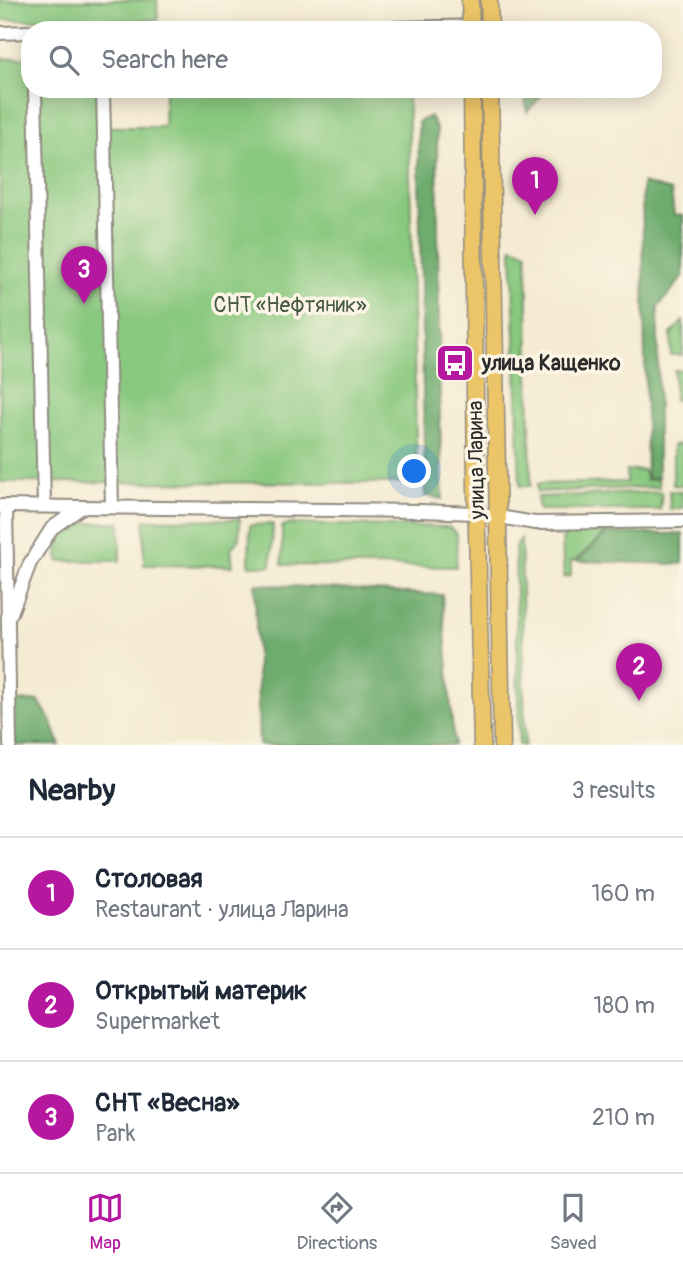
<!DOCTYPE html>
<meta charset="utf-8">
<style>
body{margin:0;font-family:Pangolin,sans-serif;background:#f6f6f7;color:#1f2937}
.you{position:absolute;left:415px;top:472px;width:24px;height:24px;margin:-18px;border:5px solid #fff;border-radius:50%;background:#1a73e8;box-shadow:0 0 0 10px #1a73e833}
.badge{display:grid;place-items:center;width:46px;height:46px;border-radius:50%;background:#b5179e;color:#fff;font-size:23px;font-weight:700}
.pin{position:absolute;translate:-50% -58px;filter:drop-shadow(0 2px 4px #0008)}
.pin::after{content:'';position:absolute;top:37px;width:24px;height:21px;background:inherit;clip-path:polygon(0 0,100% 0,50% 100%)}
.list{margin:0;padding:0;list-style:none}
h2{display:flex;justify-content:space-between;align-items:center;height:91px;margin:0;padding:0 28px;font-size:30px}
h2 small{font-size:23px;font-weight:400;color:#747a83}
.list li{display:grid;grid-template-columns:46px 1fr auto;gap:21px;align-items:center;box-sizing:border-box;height:112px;padding:0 28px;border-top:2px solid #e0e1e3}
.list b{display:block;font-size:26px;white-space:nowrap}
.list p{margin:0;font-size:23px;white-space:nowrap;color:#747a83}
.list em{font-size:23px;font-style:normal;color:#747a83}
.icon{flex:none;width:38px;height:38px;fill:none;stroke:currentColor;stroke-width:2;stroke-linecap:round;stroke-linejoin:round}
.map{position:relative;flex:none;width:683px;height:745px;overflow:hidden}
.search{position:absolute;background:#fff;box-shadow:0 4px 18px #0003;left:21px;right:21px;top:21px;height:77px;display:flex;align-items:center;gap:18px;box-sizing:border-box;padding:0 24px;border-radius:28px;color:#747a83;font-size:26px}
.sheet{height:427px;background:#fff}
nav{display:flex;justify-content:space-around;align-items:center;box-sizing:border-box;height:98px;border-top:2px solid #e0e1e3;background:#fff;font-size:19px;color:#747a83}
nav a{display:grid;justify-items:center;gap:4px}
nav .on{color:#b5179e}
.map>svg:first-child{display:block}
.green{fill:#89c87f;stroke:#5a7a55;stroke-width:2}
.forest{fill:#6eac6e;stroke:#4c6c4c;stroke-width:2}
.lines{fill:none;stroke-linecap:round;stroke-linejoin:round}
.minor-casing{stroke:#908b7f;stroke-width:16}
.major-casing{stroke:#908b7f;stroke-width:19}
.minor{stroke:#fff;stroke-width:12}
.major{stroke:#edc569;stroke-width:16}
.labels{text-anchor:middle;stroke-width:7;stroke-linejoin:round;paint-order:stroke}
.park-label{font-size:21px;fill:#475a44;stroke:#fcf5e5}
.poi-label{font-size:21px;font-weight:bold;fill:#2b2b2b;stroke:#fcf5e5;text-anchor:start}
.street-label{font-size:21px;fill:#2b2b2b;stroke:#fcf5e5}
</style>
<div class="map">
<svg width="683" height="745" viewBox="0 0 683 745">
<rect width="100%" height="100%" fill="#fcf5e5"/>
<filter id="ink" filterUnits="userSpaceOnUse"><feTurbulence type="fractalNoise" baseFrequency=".0143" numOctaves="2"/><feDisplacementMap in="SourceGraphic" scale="14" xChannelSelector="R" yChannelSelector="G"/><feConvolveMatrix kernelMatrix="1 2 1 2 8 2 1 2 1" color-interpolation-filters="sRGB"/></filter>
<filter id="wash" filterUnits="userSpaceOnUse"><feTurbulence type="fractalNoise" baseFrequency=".00686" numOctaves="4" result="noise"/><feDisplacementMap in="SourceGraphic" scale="28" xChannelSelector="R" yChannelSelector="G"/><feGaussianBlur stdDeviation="1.57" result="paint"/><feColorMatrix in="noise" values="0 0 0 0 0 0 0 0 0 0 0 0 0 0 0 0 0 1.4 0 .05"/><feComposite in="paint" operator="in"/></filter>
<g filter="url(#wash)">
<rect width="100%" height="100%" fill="#f5ebd3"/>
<!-- green -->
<g class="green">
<polygon points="0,0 157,0 158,20 0,20"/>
<polygon points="30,58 30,89 107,89 107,127 164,127 165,89 408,89 417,483 0,482 0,59"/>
<polygon points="512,247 527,252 531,486 520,486"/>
<polygon points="683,321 683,355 671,355 671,334"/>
<rect x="674" y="370" width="9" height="30"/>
<polygon points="683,444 683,486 673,485 673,445"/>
<polygon points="644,470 646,480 658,479 659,487 537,492 537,484 627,482 626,471"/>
<polygon points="669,491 683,492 683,508 670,510"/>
<polygon points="662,492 660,510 539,510 537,497"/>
<polygon points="240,519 239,540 231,548 233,566 144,565 144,520"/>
<path d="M120 522V561H58C57 517 87 523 120 522Z"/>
<polygon points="273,524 271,566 249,566 250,525"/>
<polygon points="289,524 449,527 457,534 456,567 282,565 282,526"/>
<polygon points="570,532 606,532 576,560 571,561 571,576 564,577 562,541 565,534"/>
<polygon points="521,539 525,745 519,745 515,546"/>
</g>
<!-- forest -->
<g class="forest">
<polygon points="524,89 548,89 527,112"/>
<polygon points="430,116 437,130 440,424 443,499 425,496 418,122"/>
<polygon points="642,183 671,191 674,215 683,215 683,277 658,307 658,477 647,479"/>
<polygon points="607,533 683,534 683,562 681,564 577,561"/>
<polygon points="255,584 442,595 454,745 259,745"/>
<polygon points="15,701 39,701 51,721 60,745 15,745"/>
</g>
</g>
<g filter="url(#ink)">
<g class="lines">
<defs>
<g id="minor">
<polyline points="286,30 490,26"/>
<polyline points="0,33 30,32"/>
<polyline points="35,89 44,506"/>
<polyline points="103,89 112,507"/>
<polyline points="0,506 421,511 476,513 535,523 683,521"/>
<polyline points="6,506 10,745"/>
<polyline points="11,613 30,563 52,528 82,507"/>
</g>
<g id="major">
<polyline points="470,0 471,30"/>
<polyline points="489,0 490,30"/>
<polyline points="472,89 476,489 482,745"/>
<polyline points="490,89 502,745"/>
</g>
</defs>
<!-- minor casing -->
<use href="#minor" class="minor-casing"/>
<!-- major casing -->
<use href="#major" class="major-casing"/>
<!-- minor -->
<use href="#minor" class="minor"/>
<!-- major -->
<use href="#major" class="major"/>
</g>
</g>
<!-- icons -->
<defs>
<symbol id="bus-square" viewBox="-11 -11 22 22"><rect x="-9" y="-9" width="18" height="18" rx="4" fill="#b5179e" stroke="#fcf5e5"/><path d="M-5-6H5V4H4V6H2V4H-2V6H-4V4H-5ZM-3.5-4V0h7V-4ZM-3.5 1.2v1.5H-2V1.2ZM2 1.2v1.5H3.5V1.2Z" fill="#fff"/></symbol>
</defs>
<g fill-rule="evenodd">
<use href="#bus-square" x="433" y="341" width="44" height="44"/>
</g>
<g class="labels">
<!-- park labels -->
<g class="park-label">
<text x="290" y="312">СНТ «Нефтяник»</text>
</g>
<!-- poi labels -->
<g class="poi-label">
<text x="482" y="370">улица Кащенко</text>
</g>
<!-- street labels -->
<g class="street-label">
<text transform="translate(476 460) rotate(-91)" y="7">улица Ларина</text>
</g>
</g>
</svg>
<div class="you"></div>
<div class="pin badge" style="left:535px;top:215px">1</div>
<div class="pin badge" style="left:639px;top:701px">2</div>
<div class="pin badge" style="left:84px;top:304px">3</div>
<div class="search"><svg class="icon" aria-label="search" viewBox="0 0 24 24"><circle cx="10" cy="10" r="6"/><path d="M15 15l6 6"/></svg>Search here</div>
</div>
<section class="sheet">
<h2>Nearby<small>3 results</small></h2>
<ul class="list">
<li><span class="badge">1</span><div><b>Столовая</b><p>Restaurant · улица Ларина</p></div><em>160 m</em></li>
<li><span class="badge">2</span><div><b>Открытый материк</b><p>Supermarket</p></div><em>180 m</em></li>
<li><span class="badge">3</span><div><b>СНТ «Весна»</b><p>Park</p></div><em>210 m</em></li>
</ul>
</section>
<nav>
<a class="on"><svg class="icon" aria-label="map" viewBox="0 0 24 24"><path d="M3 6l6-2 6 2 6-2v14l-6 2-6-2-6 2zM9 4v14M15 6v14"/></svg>Map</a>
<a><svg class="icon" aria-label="directions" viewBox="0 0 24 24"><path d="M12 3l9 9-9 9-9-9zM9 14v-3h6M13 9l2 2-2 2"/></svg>Directions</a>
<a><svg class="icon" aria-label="saved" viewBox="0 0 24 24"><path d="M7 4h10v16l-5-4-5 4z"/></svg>Saved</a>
</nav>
